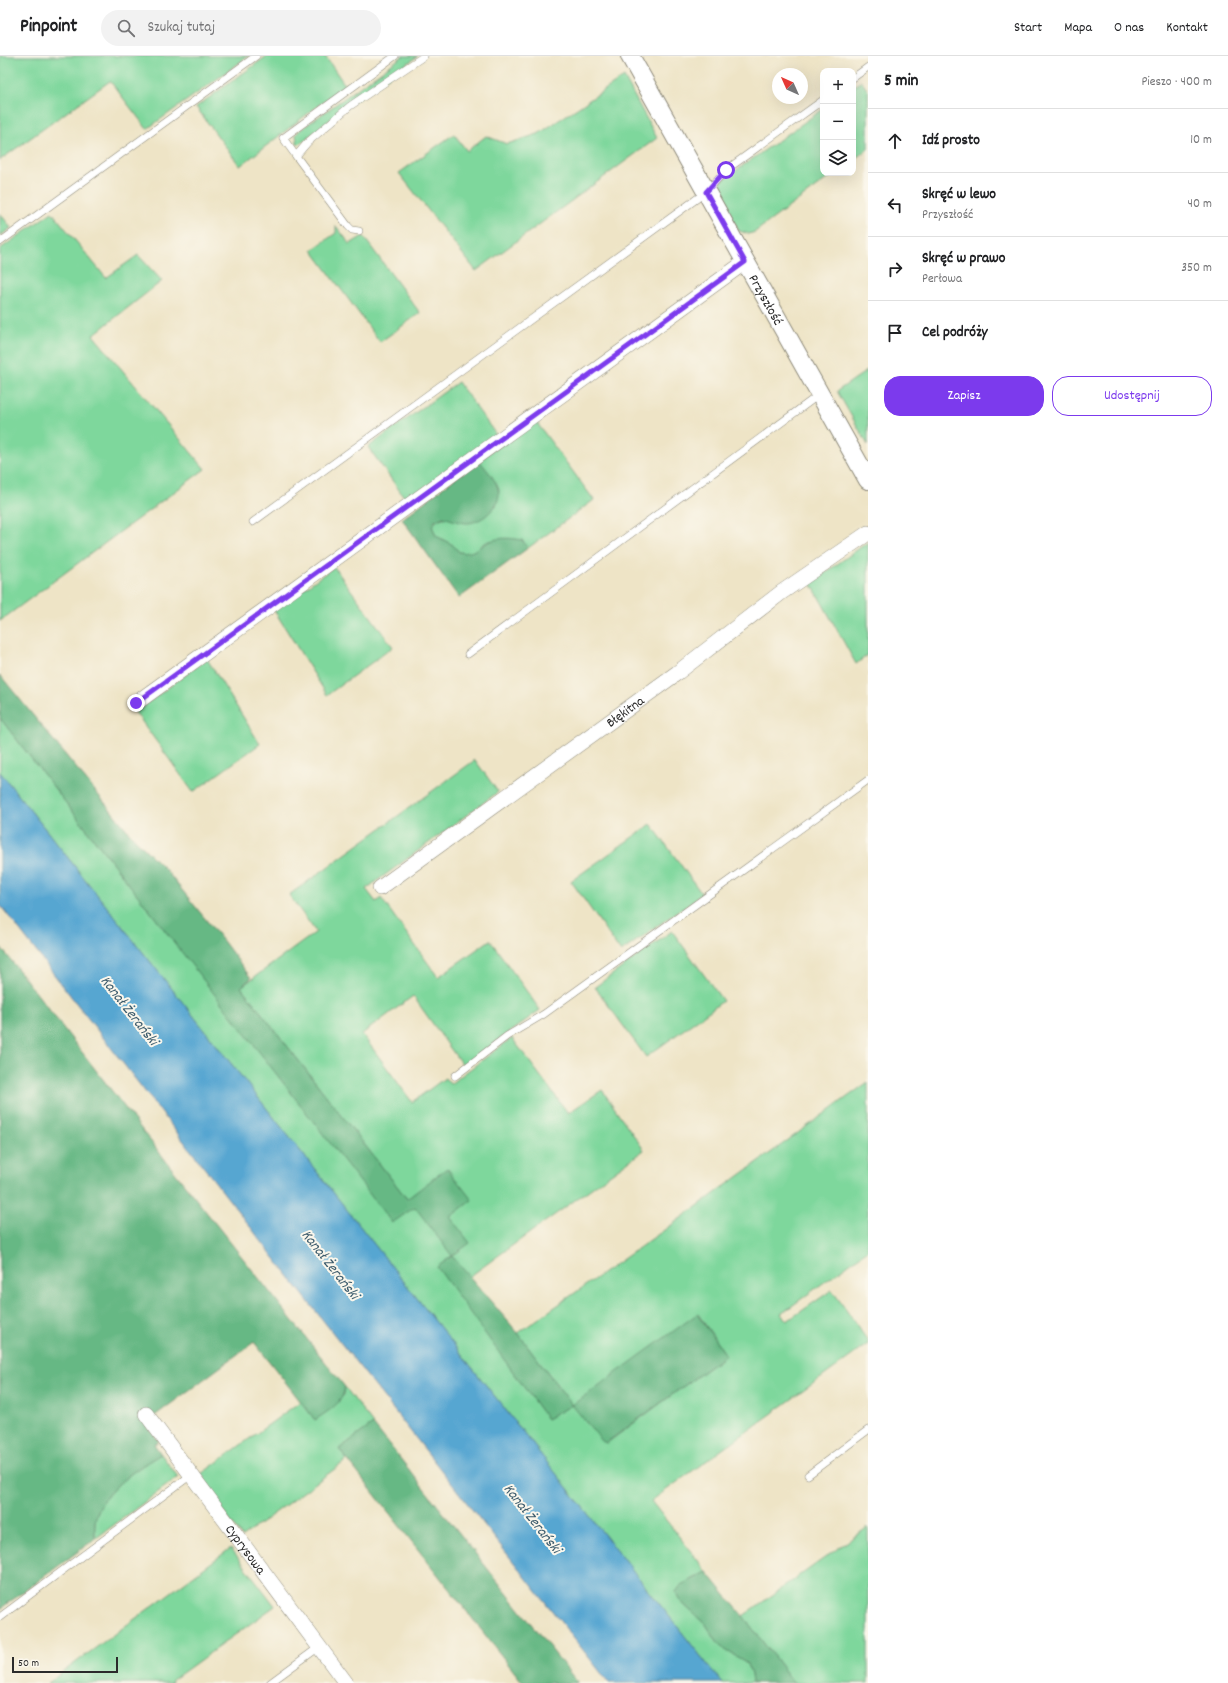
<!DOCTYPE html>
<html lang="pl">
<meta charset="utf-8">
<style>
body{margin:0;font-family:Dekko,sans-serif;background:#f2f2f2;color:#202124}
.controls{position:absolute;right:12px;top:12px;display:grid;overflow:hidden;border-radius:8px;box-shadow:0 4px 16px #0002}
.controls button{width:36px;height:36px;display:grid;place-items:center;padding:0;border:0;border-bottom:1px solid #e0e0e0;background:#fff;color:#202124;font:20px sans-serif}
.compass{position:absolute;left:772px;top:12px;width:36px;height:36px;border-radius:50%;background:#fff;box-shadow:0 4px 16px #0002;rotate:315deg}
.scale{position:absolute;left:12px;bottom:10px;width:106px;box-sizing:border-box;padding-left:4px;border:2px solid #2b2b2b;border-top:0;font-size:11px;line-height:14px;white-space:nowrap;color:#2b2b2b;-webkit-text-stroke:3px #fbf7ec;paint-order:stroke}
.stop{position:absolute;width:12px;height:12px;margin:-9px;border:3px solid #7c3aed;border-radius:50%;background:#fff}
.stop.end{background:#7c3aed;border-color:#fff;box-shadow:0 1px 4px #0008}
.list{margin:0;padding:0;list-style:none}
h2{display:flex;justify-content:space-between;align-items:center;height:52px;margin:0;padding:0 16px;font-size:17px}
h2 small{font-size:13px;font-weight:400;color:#757577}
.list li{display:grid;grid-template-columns:26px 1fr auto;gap:12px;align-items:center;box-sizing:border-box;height:64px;padding:0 16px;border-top:1px solid #e0e0e0}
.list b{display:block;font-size:15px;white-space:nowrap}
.list p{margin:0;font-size:13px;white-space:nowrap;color:#757577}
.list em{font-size:13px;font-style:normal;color:#757577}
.actions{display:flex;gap:8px;padding:12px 16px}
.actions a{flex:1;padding:9px 0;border:1px solid #7c3aed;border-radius:16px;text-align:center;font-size:14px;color:#7c3aed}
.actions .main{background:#7c3aed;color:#fff}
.icon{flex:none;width:22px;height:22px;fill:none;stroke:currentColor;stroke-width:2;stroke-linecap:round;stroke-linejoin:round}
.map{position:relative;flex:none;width:868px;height:1627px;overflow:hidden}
header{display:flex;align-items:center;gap:24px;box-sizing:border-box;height:56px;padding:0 20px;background:#fff;border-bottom:1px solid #e0e0e0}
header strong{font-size:19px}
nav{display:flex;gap:22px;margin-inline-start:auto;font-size:14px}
.search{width:280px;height:36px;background:#f2f2f2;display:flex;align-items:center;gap:10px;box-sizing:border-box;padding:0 14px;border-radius:22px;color:#757577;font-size:15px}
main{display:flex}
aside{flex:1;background:#fff}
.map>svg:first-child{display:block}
.green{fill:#7ed79c;stroke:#548164;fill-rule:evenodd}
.forest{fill:#66b884;stroke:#487258}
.water{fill:#57a6d1;stroke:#41687e}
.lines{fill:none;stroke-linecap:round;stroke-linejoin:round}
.service-casing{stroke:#8c8878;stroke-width:8}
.minor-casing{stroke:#8c8878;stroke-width:16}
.tertiary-casing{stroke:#8c8878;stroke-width:20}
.service{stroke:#fff;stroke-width:7}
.minor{stroke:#fff;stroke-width:15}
.tertiary{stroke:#fff;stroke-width:18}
.route{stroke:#7c3aed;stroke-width:5}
.labels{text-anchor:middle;stroke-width:4;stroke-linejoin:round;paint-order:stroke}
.street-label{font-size:14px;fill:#2b2b2b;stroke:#fbf7ec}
.water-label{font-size:15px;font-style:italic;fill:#3d5c6d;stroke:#fbf7ec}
</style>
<header>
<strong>Pinpoint</strong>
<div class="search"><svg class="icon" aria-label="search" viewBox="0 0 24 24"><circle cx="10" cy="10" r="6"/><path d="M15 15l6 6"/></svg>Szukaj tutaj</div>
<nav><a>Start</a><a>Mapa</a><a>O nas</a><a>Kontakt</a></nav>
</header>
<main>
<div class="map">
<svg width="868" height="1627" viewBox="0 0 868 1627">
<rect width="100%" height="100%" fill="#fbf7ec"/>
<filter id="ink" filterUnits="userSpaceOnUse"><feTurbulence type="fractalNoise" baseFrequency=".025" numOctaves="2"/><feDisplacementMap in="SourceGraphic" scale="8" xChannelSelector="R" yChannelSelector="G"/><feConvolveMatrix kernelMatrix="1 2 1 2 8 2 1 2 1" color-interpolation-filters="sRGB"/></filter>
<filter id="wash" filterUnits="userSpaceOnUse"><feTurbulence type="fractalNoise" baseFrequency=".012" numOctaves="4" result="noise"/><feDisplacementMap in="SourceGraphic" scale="16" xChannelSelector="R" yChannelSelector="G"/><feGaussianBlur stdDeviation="0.9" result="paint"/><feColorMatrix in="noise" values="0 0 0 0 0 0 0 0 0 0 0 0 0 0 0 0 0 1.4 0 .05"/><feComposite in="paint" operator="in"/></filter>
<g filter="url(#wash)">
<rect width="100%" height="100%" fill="#eee4c6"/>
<!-- green -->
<g class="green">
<polygon points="0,0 249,0 147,73 110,25 0,104"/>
<polygon points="267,0 325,0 345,29 240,110 196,51"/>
<polygon points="403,0 418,0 350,48 299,88 297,87 296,78 300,74"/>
<polygon points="624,21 657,82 476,215 399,117 454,78 467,95 486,80 507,88 538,78"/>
<polygon points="861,25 868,35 868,93 853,104 853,31"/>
<polygon points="823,53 823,117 835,117 755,176 749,178 739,175 717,135 717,131 721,125"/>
<polygon points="52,156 106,222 138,199 162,225 93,279 205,413 0,565 0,193"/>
<polygon points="0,157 11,172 0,180"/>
<polygon points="336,170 350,188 363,180 420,257 380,286 312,194 336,177"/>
<polygon points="868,314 868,389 837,335"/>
<polygon points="458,326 497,380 407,445 368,391"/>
<path d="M534 363 594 444 528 492 522 484C512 485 500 483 490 485 477 488 478 500 459 496L453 489 436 480 432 470C437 463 442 461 450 462L496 450 499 434 496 427 479 404Z"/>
<polygon points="868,486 868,599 856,608 811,527"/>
<polygon points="334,511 393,591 327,639 274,554"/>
<polygon points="207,603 260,688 193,736 135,656"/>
<path d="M0 662 392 1166 414 1151 450 1161 471 1144 447 1113 407 1143 241 931 316 876 289 839 475 704 498 736 366 833 376 846 381 842 438 921 490 884 540 954 463 1010 413 940 362 978 412 1046 445 1022 450 1028 512 982 568 1057 602 1034 644 1094 469 1221 452 1200 438 1211 547 1363 572 1349 518 1277 670 1170 868 1026V1194L781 1258 787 1265 832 1234 868 1285V1288L651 1445 707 1516 681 1529 679 1544 707 1570 719 1589 727 1595 746 1606 751 1618 752 1627H722L0 716ZM698 1258 726 1299 607 1387 602 1385Z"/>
<polygon points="651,768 702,838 621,896 571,825"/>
<polygon points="672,875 723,945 646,1001 595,931"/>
<polygon points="345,1331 373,1368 339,1393 347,1404 242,1481 197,1421 301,1345 315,1364 344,1339"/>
<path d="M161 1398 178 1421 95 1483C95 1476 94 1467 96 1461 103 1434 139 1411 161 1398Z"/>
<polygon points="868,1471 868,1627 794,1627 743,1560"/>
<polygon points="231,1492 275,1550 171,1625 172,1627 48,1627"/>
</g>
<!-- forest -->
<g class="forest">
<path d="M479 404C493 422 510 437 489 457 484 462 475 467 467 467 459 467 451 463 443 461L435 465 432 470 436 480 453 489 459 496C476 499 477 490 490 485 501 481 511 482 522 484L528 492 459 542 402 463Z"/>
<polygon points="0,619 132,780 165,813 224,886 251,922 241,931 407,1143 447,1112 472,1144 450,1161 470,1187 452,1200 518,1277 572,1349 697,1258 726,1299 606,1387 602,1385 572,1349 547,1363 437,1211 452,1200 415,1151 392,1167 0,662"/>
<path d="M0 890 173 1114 345 1331C343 1348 328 1355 315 1364L254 1286 145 1367 159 1385 154 1388 161 1398C139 1411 103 1434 96 1461 94 1467 95 1476 95 1483L0 1553Z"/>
<polygon points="373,1368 578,1627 523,1627 339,1393"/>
<polygon points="707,1516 743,1560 794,1627 752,1627 751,1618 746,1606 727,1595 719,1589 707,1570 679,1544 676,1536 681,1529"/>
</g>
<!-- water -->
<polygon class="water" points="0,716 722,1627 609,1627 314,1253 0,849"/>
</g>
<g filter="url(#ink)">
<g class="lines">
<defs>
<g id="service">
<polyline points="853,22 868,11"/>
<polyline points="296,100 283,82 395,0"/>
<polyline points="359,175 352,174 348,170 296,100 308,86 350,50 424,0"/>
<polyline points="0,186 256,0"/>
<polyline points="253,466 706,136 726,114 823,44"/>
<polyline points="468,598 820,338"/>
<polyline points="455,1020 507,980 544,958 868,724"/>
<polyline points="808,1419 868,1374"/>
<polyline points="0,1561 191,1419"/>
<polyline points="270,1627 319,1591"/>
</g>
<g id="minor">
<polyline points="136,647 745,206"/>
<path id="s1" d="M380 832 677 617 782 536 868 477"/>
<path id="s2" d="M146 1358 346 1627"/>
</g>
<g id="tertiary">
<path id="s3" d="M630 0 868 424"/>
</g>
</defs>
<!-- service casing -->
<use href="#service" class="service-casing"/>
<!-- minor casing -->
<use href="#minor" class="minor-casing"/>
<!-- tertiary casing -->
<use href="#tertiary" class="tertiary-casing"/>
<!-- service -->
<use href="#service" class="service"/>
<!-- minor -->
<use href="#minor" class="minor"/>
<!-- tertiary -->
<use href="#tertiary" class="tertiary"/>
</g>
</g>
<g class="lines" filter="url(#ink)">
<!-- route -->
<polyline class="route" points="136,647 745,206 706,136 726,114"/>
</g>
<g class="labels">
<!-- street labels -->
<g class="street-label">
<text dy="5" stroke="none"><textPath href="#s3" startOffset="279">Przyszłość</textPath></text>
<text dy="5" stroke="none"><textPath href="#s1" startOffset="302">Błękitna</textPath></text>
<text dy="5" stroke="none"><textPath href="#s2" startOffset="168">Cyprysowa</textPath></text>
</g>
<!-- water labels -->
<g class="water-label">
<text transform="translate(130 954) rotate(52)" y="5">Kanał Żerański</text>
<text transform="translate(331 1208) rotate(52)" y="5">Kanał Żerański</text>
<text transform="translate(533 1462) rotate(52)" y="5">Kanał Żerański</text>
</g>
</g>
</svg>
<div class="controls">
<button>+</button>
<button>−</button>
<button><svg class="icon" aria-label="layers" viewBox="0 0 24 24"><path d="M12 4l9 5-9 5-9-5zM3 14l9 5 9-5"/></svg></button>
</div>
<svg class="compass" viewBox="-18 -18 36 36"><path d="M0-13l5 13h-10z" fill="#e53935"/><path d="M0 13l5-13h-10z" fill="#757577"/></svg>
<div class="scale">50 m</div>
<div class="stop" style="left:726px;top:114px"></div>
<div class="stop end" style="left:136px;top:647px"></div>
</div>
<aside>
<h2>5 min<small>Pieszo · 400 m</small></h2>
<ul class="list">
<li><svg class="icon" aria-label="ahead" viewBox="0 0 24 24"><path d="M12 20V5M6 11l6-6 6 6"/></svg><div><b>Idź prosto</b></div><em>10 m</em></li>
<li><svg class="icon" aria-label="left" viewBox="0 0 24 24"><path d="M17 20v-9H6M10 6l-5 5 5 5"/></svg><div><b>Skręć w lewo</b><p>Przyszłość</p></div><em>40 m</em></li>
<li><svg class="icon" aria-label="right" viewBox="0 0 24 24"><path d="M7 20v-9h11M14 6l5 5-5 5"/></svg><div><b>Skręć w prawo</b><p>Perłowa</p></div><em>350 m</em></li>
<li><svg class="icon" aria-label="arrive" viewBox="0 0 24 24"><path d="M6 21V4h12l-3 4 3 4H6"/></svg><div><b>Cel podróży</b></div></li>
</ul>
<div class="actions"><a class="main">Zapisz</a><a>Udostępnij</a></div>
</aside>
</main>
